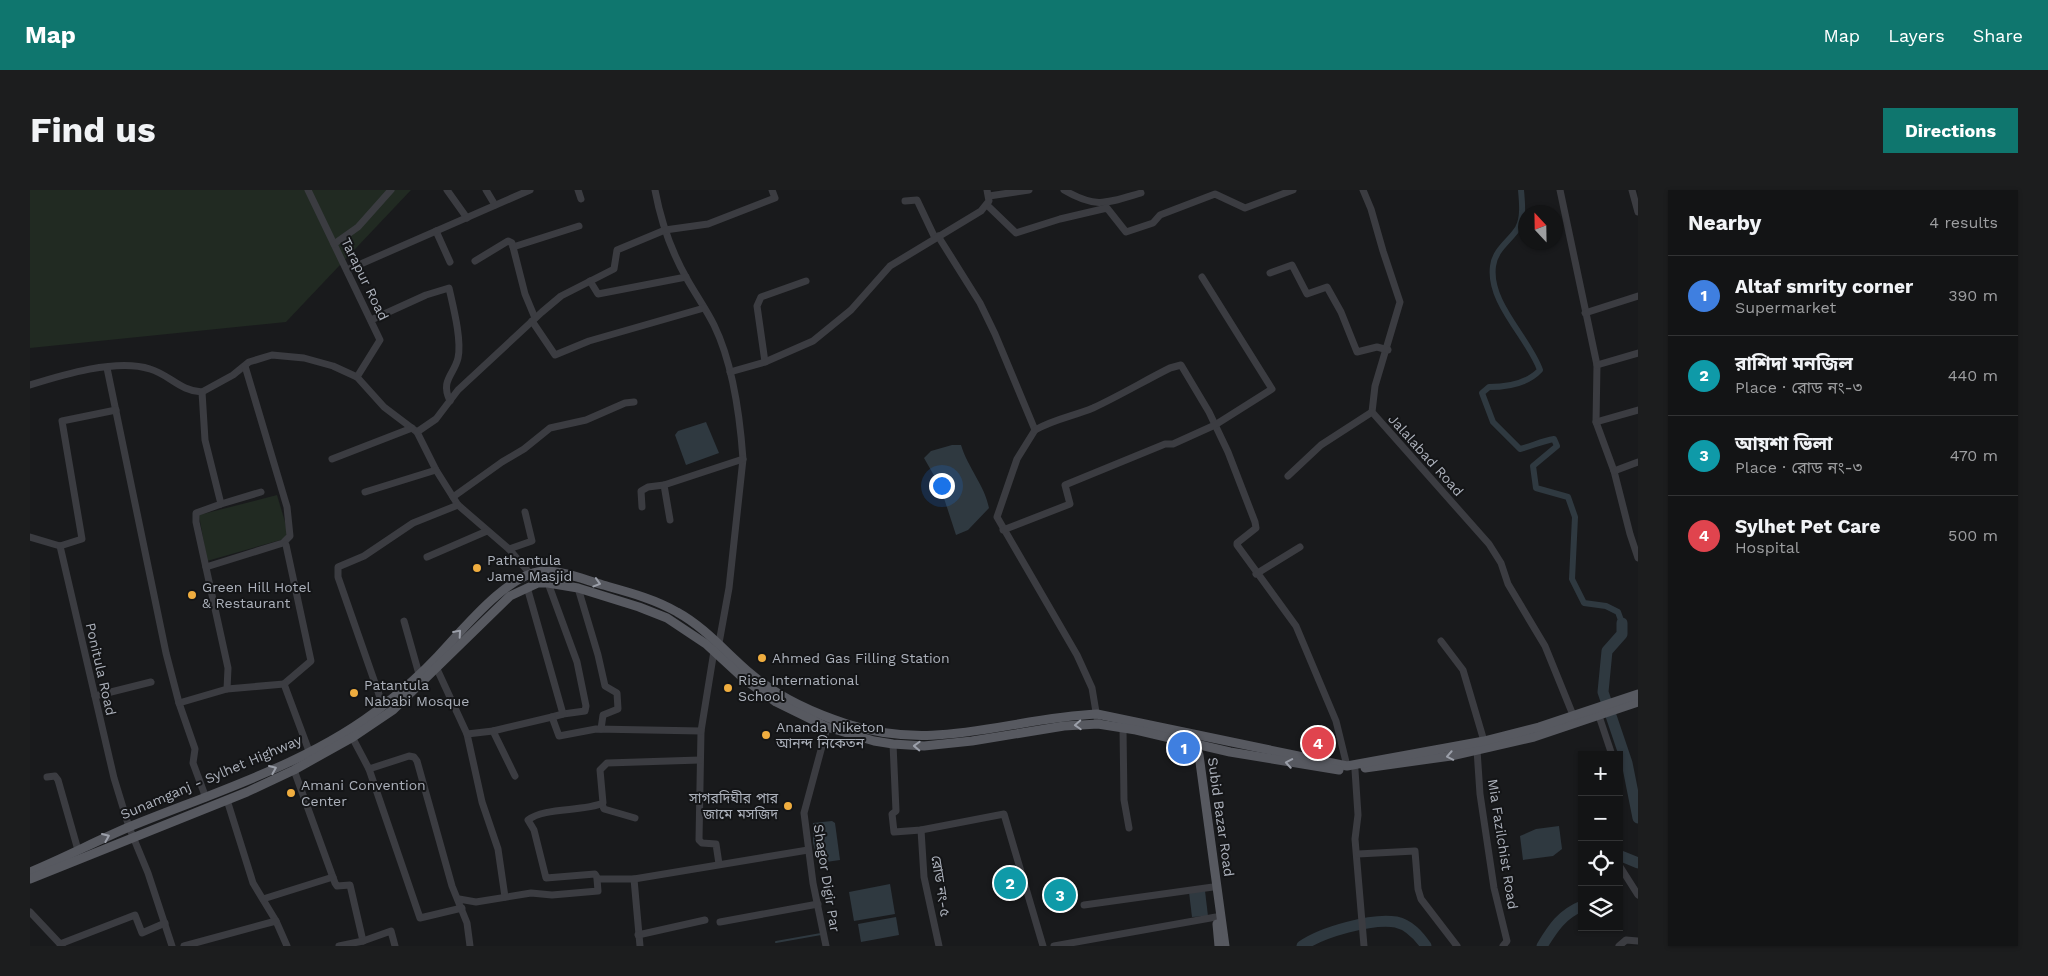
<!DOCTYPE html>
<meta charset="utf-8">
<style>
body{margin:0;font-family:"Work Sans","Noto Sans Bengali",sans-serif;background:#1c1d1e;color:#f1f3f6}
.controls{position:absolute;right:15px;bottom:15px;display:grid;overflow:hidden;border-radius:0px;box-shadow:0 1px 4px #0004}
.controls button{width:45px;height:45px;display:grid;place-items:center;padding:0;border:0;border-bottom:1px solid #323334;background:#131415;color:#f1f3f6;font:25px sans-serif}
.compass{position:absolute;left:1488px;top:15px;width:45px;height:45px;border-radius:50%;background:#131415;box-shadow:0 1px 4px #0004;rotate:338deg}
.you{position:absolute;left:911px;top:295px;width:18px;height:18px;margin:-12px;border:4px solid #fff;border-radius:50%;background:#1a73e8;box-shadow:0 0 0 8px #1a73e833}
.badge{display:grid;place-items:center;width:32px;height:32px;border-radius:50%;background:#0f766e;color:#fff;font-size:16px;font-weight:700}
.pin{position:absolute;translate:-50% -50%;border:2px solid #fff;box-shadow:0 1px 5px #0006}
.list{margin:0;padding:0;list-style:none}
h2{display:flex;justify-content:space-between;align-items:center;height:65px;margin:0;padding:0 20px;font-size:21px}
h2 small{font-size:16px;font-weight:400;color:#9d9ea0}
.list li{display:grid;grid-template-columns:32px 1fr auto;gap:15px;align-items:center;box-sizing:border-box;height:80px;padding:0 20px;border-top:1px solid #323334}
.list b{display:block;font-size:19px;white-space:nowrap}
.list p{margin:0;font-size:16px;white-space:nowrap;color:#9d9ea0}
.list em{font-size:16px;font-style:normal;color:#9d9ea0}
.icon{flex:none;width:28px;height:28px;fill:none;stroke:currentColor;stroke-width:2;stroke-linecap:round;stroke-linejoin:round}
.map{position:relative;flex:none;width:1608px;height:756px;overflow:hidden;border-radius:0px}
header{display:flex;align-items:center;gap:30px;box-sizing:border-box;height:70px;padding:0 25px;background:#0f766e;color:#fff}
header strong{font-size:24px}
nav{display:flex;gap:28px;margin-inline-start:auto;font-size:18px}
.intro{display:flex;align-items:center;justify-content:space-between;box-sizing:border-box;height:120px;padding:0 30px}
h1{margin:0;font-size:35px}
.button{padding:12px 22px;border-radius:0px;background:#0f766e;color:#fff;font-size:18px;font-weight:700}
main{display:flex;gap:30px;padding:0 30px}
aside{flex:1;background:#131415;border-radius:0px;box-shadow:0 1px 4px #0004}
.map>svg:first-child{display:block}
.green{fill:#212a22}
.water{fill:#2f3940}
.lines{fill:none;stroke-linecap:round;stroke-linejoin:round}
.stream{stroke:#2f3940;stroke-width:2}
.canal{stroke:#2f3940;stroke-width:6}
.river{stroke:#2f3940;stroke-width:11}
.minor{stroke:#3b3c41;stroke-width:7}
.major{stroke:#575960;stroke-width:9}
.oneway{stroke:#9b9fa9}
.poi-dot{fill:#efad3f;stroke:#141517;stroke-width:2}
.labels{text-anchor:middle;stroke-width:4;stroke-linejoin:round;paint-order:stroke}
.street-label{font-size:14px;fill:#acb1bb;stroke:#141517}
.poi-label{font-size:14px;fill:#acb1bb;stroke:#141517;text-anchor:start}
</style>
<header>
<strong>Map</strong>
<nav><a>Map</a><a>Layers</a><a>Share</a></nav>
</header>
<div class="intro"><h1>Find us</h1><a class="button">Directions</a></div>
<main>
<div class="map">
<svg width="1608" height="756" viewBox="0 0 1608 756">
<rect width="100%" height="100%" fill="#191a1c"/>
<!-- green -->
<g class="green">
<polygon points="0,0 381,0 256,132 0,158"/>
<polygon points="247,305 258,342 254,349 177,371 169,325"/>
</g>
<!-- water -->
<g class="water">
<polygon points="676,232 689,263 656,275 645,245 648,241"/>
<path d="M922 255H931C938 278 955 296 959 318L938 340 926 345 910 296 894 268 901 261Z"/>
<polygon points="802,631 805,633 810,670 789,673 783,653 783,633"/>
<polygon points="1529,636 1532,659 1523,666 1493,670 1490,646 1506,639"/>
<polygon points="860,694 865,724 824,731 819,702"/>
<polygon points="1175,701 1178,726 1162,727 1159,702"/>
<polygon points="866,727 869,745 831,752 828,734"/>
</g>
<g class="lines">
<!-- stream -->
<polyline class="stream" points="746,752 791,744"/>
<!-- canal -->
<path class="canal" d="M1491 0C1492 12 1494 27 1488 38 1480 51 1465 59 1463 76 1458 113 1499 148 1510 180 1497 194 1478 197 1459 197L1452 203 1463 232 1490 259C1502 256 1512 251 1524 249L1527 256 1503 276 1506 298 1538 307 1545 327 1542 389 1554 413 1576 416 1588 422 1592 433"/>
<!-- river -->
<g class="river">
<polyline points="1592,433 1592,444 1577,461 1573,502 1597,573 1608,628"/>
<polyline points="1591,666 1608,673"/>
<path d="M1272 756C1292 742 1342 728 1366 732 1380 735 1389 746 1396 756"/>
<path d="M1512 756C1523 738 1532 724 1552 716"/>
</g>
<!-- minor -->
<g class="minor">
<polyline points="278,0 350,150 327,187"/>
<polyline points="417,0 437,28"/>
<polyline points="456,0 465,15"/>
<polyline points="548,0 551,9"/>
<path d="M625 0C631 32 641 61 657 89 666 105 676 119 684 135 702 172 710 227 713 269L699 398 689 453 684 461 671 541 669 650 672 653 686 654 689 674"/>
<path d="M1034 0C1066 19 1077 13 1111 3"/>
<polyline points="1333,0 1341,19 1353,61 1370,112 1345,196 1342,222 1459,354 1471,373 1478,394 1515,456 1543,525"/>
<polyline points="1530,0 1567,175 1566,232 1584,281 1600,344 1608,368"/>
<polyline points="1602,0 1608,22"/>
<polyline points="959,6 999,0"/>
<polyline points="875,11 887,10 905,48"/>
<polyline points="957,15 986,43 1030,29 1077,18 1096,42 1123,33 1130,25 1185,4 1215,18 1263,0"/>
<polyline points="406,41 420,72"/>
<polyline points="908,46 950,113 965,144 1005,240 987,269 967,327 1047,465 1062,498 1068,534"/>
<polyline points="304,54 328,37 361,0"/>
<polyline points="483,57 549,36"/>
<polyline points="445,71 478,51 482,53 495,104 505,128"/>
<polyline points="317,80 500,0"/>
<polyline points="1240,83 1262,75 1277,104 1297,97 1311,122 1327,162 1347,157 1358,160"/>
<polyline points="560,91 568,104 656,87"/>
<polyline points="1555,123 1608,106"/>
<path d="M341 130 396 105 419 98C423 116 432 150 428 168 424 185 410 190 420 211"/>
<polyline points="502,131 525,165 559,151 674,118"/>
<polyline points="735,172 727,116 731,107 776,91"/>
<polyline points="1567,175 1608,163"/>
<polyline points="77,178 136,463 149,513 165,559 163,573 176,608"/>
<polyline points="700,182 735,172 783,151 821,120 860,76 951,21 959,11 957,0"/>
<path d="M0 195C32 185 87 168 120 179 140 185 150 201 172 202L203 185 219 172 242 165 274 168 303 176 327 187 354 217 387 242 406 280 428 315 479 359 508 393"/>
<polyline points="1566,232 1608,220"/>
<path d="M1005 240C1024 229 1044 226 1063 218 1089 206 1114 191 1140 178L1151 175 1179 222 1198 262 1225 332 1226 338 1207 353V355L1266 436 1306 531 1317 576"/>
<polyline points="387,242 406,229 428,200 512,122 531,106 584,79 587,60 635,40 678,34 745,8 742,0"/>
<polyline points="302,269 382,238"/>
<polyline points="1584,281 1608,272"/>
<polyline points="1258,286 1291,255 1342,222"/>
<polyline points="335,302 406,280"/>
<polyline points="423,307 472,272 494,259 520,238 556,230 595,213 604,212"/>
<polyline points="191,314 231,302"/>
<polyline points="612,317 611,301 618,297 634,295"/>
<polyline points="640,330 634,295 713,269"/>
<polyline points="973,340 1040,314 1035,295 1135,254 1143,254 1185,235 1242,199 1172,87"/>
<polyline points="0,347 30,356"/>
<polyline points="30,356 84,588 99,637 118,683 142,756"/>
<polyline points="30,356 52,349 32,231 86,220"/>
<polyline points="479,359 502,351 495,322"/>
<polyline points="397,367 457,341"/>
<polyline points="176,377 253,353 260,346 257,317 215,176"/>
<polyline points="1226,384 1270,357"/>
<polyline points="518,393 547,472 556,516 555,521 533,524"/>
<polyline points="497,397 533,524 522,527 529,546 566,539 671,541"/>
<polyline points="548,398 568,465 575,496 587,503 588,519 573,525 571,539"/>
<polyline points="374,431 389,484"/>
<polyline points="1411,451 1433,480 1454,551"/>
<polyline points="407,479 437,544 452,612 468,659 475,707"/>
<polyline points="254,494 281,471 256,355"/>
<polyline points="197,499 254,494 279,561"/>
<polyline points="65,506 121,492"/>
<polyline points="149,513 197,499 198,478 166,332 166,323 191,314 175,250 172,202"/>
<polyline points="353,516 308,387 308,377 334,366 383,333 428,315"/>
<polyline points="1569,526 1582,565"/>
<polyline points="1093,539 1094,610 1099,638"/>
<polyline points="463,541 485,586"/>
<polyline points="437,544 463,541 522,527"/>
<polyline points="321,545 339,579 379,566 384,567 387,571 422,696 437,733 440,756"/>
<polyline points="863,554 866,621 862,624 864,642 891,640 974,624 1013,756"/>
<polyline points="1447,560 1450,604 1464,698 1477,751 1473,756"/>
<polyline points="339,579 390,728 432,718"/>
<polyline points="264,580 305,693 307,696 320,695 333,751"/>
<polyline points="1325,580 1328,625 1325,649 1334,756"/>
<polyline points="17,587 25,586 28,590 48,660"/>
<polyline points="197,610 223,693 246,731 257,756"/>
<polyline points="572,614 574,619 605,628"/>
<polyline points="891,640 894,687 909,756"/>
<polyline points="1328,664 1385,661 1388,699 1391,709 1427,756"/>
<polyline points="1589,675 1608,705"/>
<path d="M568 689 565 684 516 688 504 640 498 630C514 617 553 622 573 613L570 580 577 573 670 570"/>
<polyline points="604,689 610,756"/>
<polyline points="233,709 303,687"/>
<polyline points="429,709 446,712 501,703 522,705 568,701 567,689 604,689 778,660"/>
<polyline points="1054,715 1183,697"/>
<polyline points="0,722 32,756"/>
<polyline points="690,732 788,714"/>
<polyline points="608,745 675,730"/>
<polyline points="30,754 105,725 112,743 135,733"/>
<polyline points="154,756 246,731"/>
<polyline points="309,756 333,751 361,741 365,756"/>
<polyline points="796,756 783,693 774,623 798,534"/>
<polyline points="1024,756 1186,727"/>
<polyline points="1589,756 1596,750 1608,751"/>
</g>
<!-- major -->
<g class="major">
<polyline points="1165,554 1169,565 1195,756"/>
<polyline points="1335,578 1421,566 1504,547 1608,512"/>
<path d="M0 682C34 668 66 651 99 637 182 603 284 572 354 515 373 500 392 483 408 466 431 442 479 381 515 381 534 381 555 390 573 395 598 402 625 409 647 422 676 438 696 463 721 484 748 507 783 523 817 534 907 563 979 528 1067 524L1317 576 1454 551 1509 537 1608 504"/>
<polyline points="0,689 217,602 264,580 323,547 363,520 480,406 508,393 518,393 548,398 609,417 637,428 676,454 714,489 746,512 797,537 844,551 863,554 894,556 942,551 1034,536 1068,534 1106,540 1200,562 1309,580"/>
<polyline points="1187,734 1189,756"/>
</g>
</g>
<!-- one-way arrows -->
<defs><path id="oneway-chevron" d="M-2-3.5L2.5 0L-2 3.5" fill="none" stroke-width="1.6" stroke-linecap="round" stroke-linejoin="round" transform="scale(1.25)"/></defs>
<g class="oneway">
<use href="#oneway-chevron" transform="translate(567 393) rotate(17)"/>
<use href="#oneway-chevron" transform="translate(428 443) rotate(-49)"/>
<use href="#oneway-chevron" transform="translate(1048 535) rotate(177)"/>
<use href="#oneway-chevron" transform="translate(887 556) rotate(-178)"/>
<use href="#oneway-chevron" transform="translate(1420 566) rotate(169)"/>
<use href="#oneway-chevron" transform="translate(1259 573) rotate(-170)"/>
<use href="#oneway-chevron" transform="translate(243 579) rotate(-23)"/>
<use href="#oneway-chevron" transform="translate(76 647) rotate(-23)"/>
</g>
<!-- markers -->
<g class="poi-dot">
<circle cx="447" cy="378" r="5"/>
<circle cx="162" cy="405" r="5"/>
<circle cx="732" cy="468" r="5"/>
<circle cx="698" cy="498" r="5"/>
<circle cx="324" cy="503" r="5"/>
<circle cx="736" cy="545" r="5"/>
<circle cx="261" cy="603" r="5"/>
<circle cx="758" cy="616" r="5"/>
</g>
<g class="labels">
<!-- street labels -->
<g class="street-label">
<text transform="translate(335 89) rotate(64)" y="5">Tarapur Road</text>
<text transform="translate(1396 265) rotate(48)" y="5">Jalalabad Road</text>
<text transform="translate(71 479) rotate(77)" y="5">Ponitula Road</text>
<text transform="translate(181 587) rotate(-23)" y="5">Sunamganj - Sylhet Highway</text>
<text transform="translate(1191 627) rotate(82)" y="5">Subid Bazar Road</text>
<text transform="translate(1473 654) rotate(81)" y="5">Mia Fazilchist Road</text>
<text transform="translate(797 688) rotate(81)" y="5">Shagor Digir Par</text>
<text transform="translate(911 696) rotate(81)" y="5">রোড নং-৫</text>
</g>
<!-- poi labels -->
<g class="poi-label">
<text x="457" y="375">Pathantula<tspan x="457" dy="16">Jame Masjid</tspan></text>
<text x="172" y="402">Green Hill Hotel<tspan x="172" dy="16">&amp; Restaurant</tspan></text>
<text x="742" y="473">Ahmed Gas Filling Station</text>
<text x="708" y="495">Rise International<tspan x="708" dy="16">School</tspan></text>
<text x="334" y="500">Patantula<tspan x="334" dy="16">Nababi Mosque</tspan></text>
<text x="746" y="542">Ananda Niketon<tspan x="746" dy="16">আনন্দ নিকেতন</tspan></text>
<text x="271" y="600">Amani Convention<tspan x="271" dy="16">Center</tspan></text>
<text x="748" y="613" text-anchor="end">সাগরদিঘীর পার<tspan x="748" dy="16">জামে মসজিদ</tspan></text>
</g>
</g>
</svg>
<div class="controls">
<button>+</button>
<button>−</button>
<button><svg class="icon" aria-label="locate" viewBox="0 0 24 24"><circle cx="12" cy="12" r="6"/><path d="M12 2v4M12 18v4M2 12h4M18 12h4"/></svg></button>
<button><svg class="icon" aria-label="layers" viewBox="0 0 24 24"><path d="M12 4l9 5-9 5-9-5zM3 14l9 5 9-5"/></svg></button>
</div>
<svg class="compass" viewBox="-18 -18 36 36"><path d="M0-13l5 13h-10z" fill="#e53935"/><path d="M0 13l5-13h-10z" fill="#9d9ea0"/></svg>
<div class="you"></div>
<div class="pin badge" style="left:1154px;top:558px;background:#3f7fe0">1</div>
<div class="pin badge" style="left:980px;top:693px;background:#0f9aa8">2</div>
<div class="pin badge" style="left:1030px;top:705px;background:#0f9aa8">3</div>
<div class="pin badge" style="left:1288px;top:553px;background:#e0444e">4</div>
</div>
<aside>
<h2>Nearby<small>4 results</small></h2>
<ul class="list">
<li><span class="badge" style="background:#3f7fe0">1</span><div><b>Altaf smrity corner</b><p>Supermarket</p></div><em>390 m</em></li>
<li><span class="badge" style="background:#0f9aa8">2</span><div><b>রাশিদা মনজিল</b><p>Place · রোড নং-৩</p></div><em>440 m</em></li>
<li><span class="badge" style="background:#0f9aa8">3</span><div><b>আয়শা ভিলা</b><p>Place · রোড নং-৩</p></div><em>470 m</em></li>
<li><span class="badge" style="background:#e0444e">4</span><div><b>Sylhet Pet Care</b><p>Hospital</p></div><em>500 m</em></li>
</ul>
</aside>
</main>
